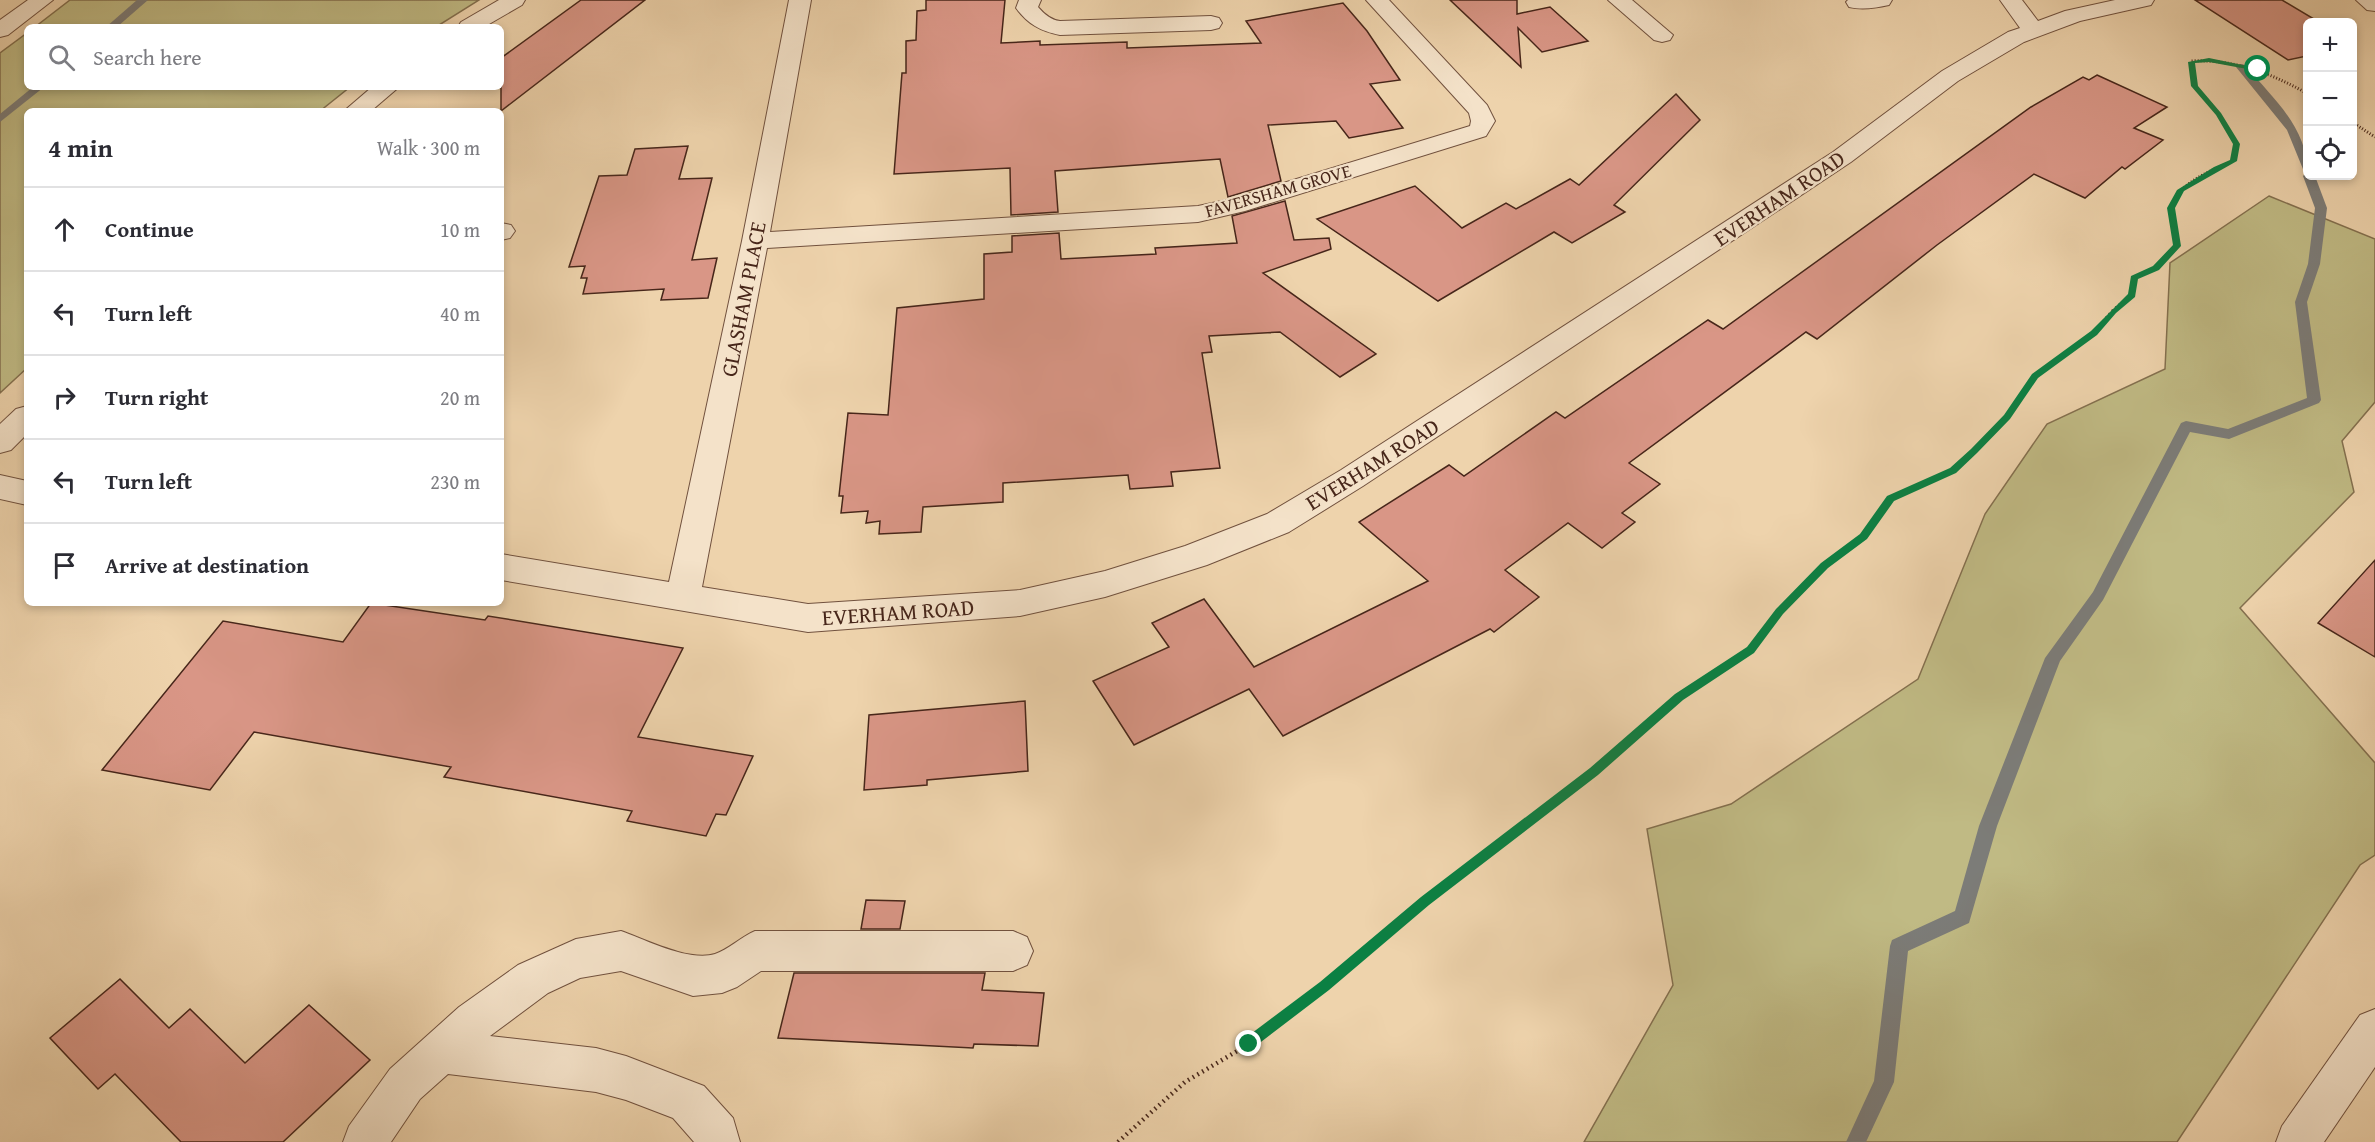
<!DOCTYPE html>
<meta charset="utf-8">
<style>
body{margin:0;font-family:"Gentium Book Plus",serif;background:#f2f2f3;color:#2b2b33}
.controls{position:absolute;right:18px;top:18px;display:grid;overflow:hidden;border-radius:9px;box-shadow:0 3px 9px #0003}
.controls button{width:54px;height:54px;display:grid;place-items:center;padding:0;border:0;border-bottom:2px solid #e1e1e2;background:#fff;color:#2b2b33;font:30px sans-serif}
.stop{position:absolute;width:18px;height:18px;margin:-14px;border:4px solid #0b8043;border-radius:50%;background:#fff}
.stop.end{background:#0b8043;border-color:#fff;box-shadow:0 2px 6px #0008}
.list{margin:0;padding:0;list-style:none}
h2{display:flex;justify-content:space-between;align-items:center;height:78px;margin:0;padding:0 24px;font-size:26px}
h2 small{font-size:20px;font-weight:400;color:#7c7c81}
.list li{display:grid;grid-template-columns:39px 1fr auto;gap:18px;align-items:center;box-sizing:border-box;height:84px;padding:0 24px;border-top:2px solid #e1e1e2}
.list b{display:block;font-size:22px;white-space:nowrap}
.list em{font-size:20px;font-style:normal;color:#7c7c81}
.icon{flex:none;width:33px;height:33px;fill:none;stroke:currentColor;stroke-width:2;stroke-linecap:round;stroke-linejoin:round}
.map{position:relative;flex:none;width:2375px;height:1142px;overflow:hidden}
.search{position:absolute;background:#fff;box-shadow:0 3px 9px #0003;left:24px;top:24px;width:480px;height:66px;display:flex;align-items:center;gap:15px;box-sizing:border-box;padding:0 21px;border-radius:9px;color:#7c7c81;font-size:22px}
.panel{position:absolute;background:#fff;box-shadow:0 3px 9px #0003;left:24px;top:108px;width:480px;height:498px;border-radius:9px}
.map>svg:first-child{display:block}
.green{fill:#c0ba84;stroke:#84704f;stroke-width:1.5}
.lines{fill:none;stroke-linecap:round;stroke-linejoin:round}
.stream{fill:#7c7c78;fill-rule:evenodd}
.building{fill:#d99686;stroke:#47261a;stroke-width:1.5}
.minor-casing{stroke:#71513e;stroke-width:2}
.path-far2{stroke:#47261a;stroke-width:3;stroke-dasharray:1 2;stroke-linecap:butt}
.path-far1{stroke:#47261a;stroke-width:4;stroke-dasharray:1.5 3;stroke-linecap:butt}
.path{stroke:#47261a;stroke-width:4.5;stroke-dasharray:1.5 4;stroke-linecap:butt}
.minor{fill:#f4e2c9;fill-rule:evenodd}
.route{fill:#0b8043}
.labels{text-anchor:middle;stroke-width:4.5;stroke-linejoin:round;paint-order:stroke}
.far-street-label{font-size:18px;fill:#47261a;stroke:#f4e2c9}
.street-label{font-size:22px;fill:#47261a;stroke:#f4e2c9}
</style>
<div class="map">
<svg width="2375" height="1142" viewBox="0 0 2375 1142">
<rect width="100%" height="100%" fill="#eed3ac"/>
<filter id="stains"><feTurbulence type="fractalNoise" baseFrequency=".00333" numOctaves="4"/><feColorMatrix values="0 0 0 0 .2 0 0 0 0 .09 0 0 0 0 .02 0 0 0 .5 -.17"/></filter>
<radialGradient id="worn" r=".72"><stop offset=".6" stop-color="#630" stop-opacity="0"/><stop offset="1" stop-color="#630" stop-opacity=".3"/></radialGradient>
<!-- green -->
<g class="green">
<polygon points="70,0 479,0 436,27 35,27"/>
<polygon points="27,33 27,87 350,87 320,111 27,111 27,368 0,393 0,53"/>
<polygon points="2269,196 2375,239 2375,402 2342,441 2354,492 2240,608 2375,763 2375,855 2360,865 2177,1142 1584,1142 1673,985 1647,829 1731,804 1918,679 1985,514 2047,424 2165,369 2170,263"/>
</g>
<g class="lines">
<!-- stream -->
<g class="stream">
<polygon points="137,0 148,0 117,27 106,27"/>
<path d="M2241 64 2245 65C2274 100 2308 127 2308 176H2315L2327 208 2320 264 2307 302 2321 400 2319 403 2229 439 2190 432 2103 600 2060 661 1997 826 1969 923 1908 951 1894 1082 1866 1142H1846L1874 1081 1890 946 1892 940 1955 911 1979 826 2045 658 2093 592 2181 423 2186 421 2228 429 2307 398 2295 302 2308 264 2315 208 2303 176 2305 174 2287 130 2236 67Z"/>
<polygon points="33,87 44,87 0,122 0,114"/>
</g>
</g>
<!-- building -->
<g class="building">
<polygon points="581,0 645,0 501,111 501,58"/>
<polygon points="926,0 1005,0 1001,43 1040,41 1040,45 1127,42 1127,48 1261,43 1246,21 1343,3 1367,31 1400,80 1370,84 1403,128 1349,138 1336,121 1268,125 1281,181 1228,197 1220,159 1055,171 1058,212 1011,215 1010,168 894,174 902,73 906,73 906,41 916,40 917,11 926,10"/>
<polygon points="1450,0 1517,0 1517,14 1550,7 1588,41 1542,52 1518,28 1521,67"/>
<polygon points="2195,0 2282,0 2319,22 2307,22 2307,56 2288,60"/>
<polygon points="2097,75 2167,107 2134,128 2163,140 2125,169 2122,167 2085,198 2034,174 1937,245 1817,339 1806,332 1629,463 1660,484 1622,513 1635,522 1602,548 1568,523 1505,570 1539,597 1494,632 1490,629 1283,736 1249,689 1134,745 1093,681 1169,647 1152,623 1204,599 1254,667 1428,581 1359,522 1449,465 1464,476 1556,412 1565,418 1708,320 1723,329 2031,107 2083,77 2089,80"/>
<polygon points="1676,94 1700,120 1614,205 1625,212 1572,243 1554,232 1438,301 1317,219 1415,186 1462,228 1506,203 1516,209 1570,179 1579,185"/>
<polygon points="688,146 679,179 712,178 692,260 717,258 708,298 661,300 664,289 583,294 587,278 581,278 585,266 569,267 599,176 627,175 635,149"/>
<polygon points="1285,201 1294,240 1329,238 1331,249 1263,273 1376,354 1340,377 1280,332 1209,336 1212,352 1202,353 1220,468 1171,472 1173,486 1130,489 1128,475 1003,483 1003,502 923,507 921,532 879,534 880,521 866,523 868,511 841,513 843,496 839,496 848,413 888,415 897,308 984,299 984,254 1012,252 1012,236 1059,233 1061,259 1156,254 1155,248 1237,243 1232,216"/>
<polygon points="2375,560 2375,657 2318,623"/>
<polygon points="371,603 485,620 488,616 683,648 638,737 753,756 726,815 716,814 706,836 627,821 632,811 444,777 451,767 254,732 210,790 102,770 223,621 343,642"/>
<polygon points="1025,701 1028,771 927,780 927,785 864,790 869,715"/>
<polygon points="866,900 905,901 900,929 861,929"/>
<polygon points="794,973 985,973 982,990 1044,993 1038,1046 974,1044 973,1048 778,1038"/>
<polygon points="120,979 169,1028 190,1009 245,1063 309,1005 370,1060 283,1142 181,1142 115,1074 98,1089 50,1038"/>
</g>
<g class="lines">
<defs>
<g id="minor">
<polygon points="28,0 53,0 8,35 0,37 0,20"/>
<polygon points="499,0 525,0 522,5 484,27 458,27 461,22"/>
<polygon points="789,0 811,0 770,232 1198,206 1231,199 1470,126 1471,121 1469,113 1366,0 1389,0 1487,105 1495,121 1486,136 1245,211 1198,222 767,248 702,587 808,604 1020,590 1105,571 1185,546 1267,514 1341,470 1833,152 1942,71 2008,32 2020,28 2000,0 2022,0 2038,21 2065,11 2115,0 2154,0 2151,5 2080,21 2024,42 1958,81 1851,162 1363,486 1289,532 1207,565 1105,597 1020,616 808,632 501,580 501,554 669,582 742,241"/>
<path d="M1019 0H1041L1038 7C1044 14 1051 20 1060 21L1211 16 1219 18 1222 23 1219 28 1211 30 1060 35C1040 31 1028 24 1016 8Z"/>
<polygon points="1608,0 1632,0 1673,35 1670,40 1662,42 1654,40"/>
<path d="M1848 0H1892L1889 5C1876 8 1862 10 1849 7L1846 2Z"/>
<polygon points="2356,0 2375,0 2375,11 2367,10"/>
<polygon points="372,87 399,87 371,111 344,111"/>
<polygon points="501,223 511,225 515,231 510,238 501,240"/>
<polygon points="27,406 27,434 11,450 0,453 0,424 16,409"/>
<polygon points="0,475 27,481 27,505 0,499"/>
<path d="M621 931C646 940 689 962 715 954 728 950 741 937 755 931H1013L1027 937 1033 951 1027 965 1013 971H761L737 987 722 993 693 996 621 971 580 978 548 993 490 1036 596 1048 626 1056 704 1086 733 1118 740 1142H694L673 1118 626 1100 596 1092 448 1074 420 1099 391 1142H343L349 1126 390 1069 459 1007 518 965 576 939Z"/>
<polygon points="2375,1009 2375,1067 2324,1142 2276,1142 2282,1126 2360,1015"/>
</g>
</defs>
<!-- minor casing -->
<use href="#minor" class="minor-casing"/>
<!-- path-far2 -->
<g class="path-far2">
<polyline points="2352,122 2375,137"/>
<path d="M2132 292 2134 278 2156 268 2177 246C2175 234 2169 221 2171 209 2176 183 2213 170 2233 161L2237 144 2219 114 2195 86 2191 61C2234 59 2271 73 2308 94"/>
</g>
<!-- path-far1 -->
<polyline class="path-far1" points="1727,665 1751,650 1780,611 1825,566 1863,537 1891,499 1953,471 2007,417 2035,376 2094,333 2113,311 2132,295 2132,291"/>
<!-- path -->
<polyline class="path" points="1118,1142 1185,1082 1249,1044 1324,986 1425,901 1594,771 1679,697 1730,664"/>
<!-- minor -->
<use href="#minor" class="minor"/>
</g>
<!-- route -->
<polygon class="route" points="2209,58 2262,69 2258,71 2209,62 2195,63 2198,86 2221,113 2240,144 2237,161 2184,191 2175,208 2181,246 2159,270 2138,279 2135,297 2116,313 2097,335 2038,378 2010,419 1977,453 1956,473 1894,501 1867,539 1828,568 1783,614 1754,653 1683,700 1598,775 1429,905 1329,990 1253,1048 1249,1050 1244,1048 1242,1044 1244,1039 1320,982 1421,897 1590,768 1675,694 1747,647 1776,609 1821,563 1860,534 1887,496 1950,468 1971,449 2004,415 2032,374 2091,331 2128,294 2131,276 2153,266 2173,245 2167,208 2177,190 2214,167 2230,160 2233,144 2216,115 2191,86 2188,62"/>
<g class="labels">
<!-- far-street labels -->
<g class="far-street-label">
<text transform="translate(1278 191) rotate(-16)" y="6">FAVERSHAM GROVE</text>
</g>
<!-- street labels -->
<g class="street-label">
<text transform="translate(1779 198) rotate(-34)" y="8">EVERHAM ROAD</text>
<text transform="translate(743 299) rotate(-79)" y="8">GLASHAM PLACE</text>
<text transform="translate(1372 464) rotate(-32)" y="8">EVERHAM ROAD</text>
<text transform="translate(898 612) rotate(-4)" y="8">EVERHAM ROAD</text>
</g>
</g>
<rect width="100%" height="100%" filter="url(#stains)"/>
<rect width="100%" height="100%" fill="url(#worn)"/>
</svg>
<div class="controls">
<button>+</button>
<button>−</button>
<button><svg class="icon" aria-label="locate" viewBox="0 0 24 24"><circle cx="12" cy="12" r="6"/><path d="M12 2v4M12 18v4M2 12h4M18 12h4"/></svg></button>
</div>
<div class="stop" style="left:2258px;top:69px"></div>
<div class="stop end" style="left:1249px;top:1044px"></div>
<div class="search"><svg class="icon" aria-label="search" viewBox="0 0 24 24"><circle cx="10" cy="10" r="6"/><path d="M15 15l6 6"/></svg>Search here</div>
<section class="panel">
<h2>4 min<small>Walk · 300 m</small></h2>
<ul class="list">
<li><svg class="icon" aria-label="ahead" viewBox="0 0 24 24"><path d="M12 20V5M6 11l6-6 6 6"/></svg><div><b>Continue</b></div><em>10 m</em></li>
<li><svg class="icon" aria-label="left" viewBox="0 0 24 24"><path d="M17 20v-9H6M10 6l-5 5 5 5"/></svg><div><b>Turn left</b></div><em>40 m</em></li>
<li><svg class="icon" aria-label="right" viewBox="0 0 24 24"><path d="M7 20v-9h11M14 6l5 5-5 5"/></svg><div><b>Turn right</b></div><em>20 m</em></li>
<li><svg class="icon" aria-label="left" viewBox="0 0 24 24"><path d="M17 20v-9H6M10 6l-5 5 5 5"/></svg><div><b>Turn left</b></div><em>230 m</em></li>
<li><svg class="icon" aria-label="arrive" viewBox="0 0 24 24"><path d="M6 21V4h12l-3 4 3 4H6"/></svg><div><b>Arrive at destination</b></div></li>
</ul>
</section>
</div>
